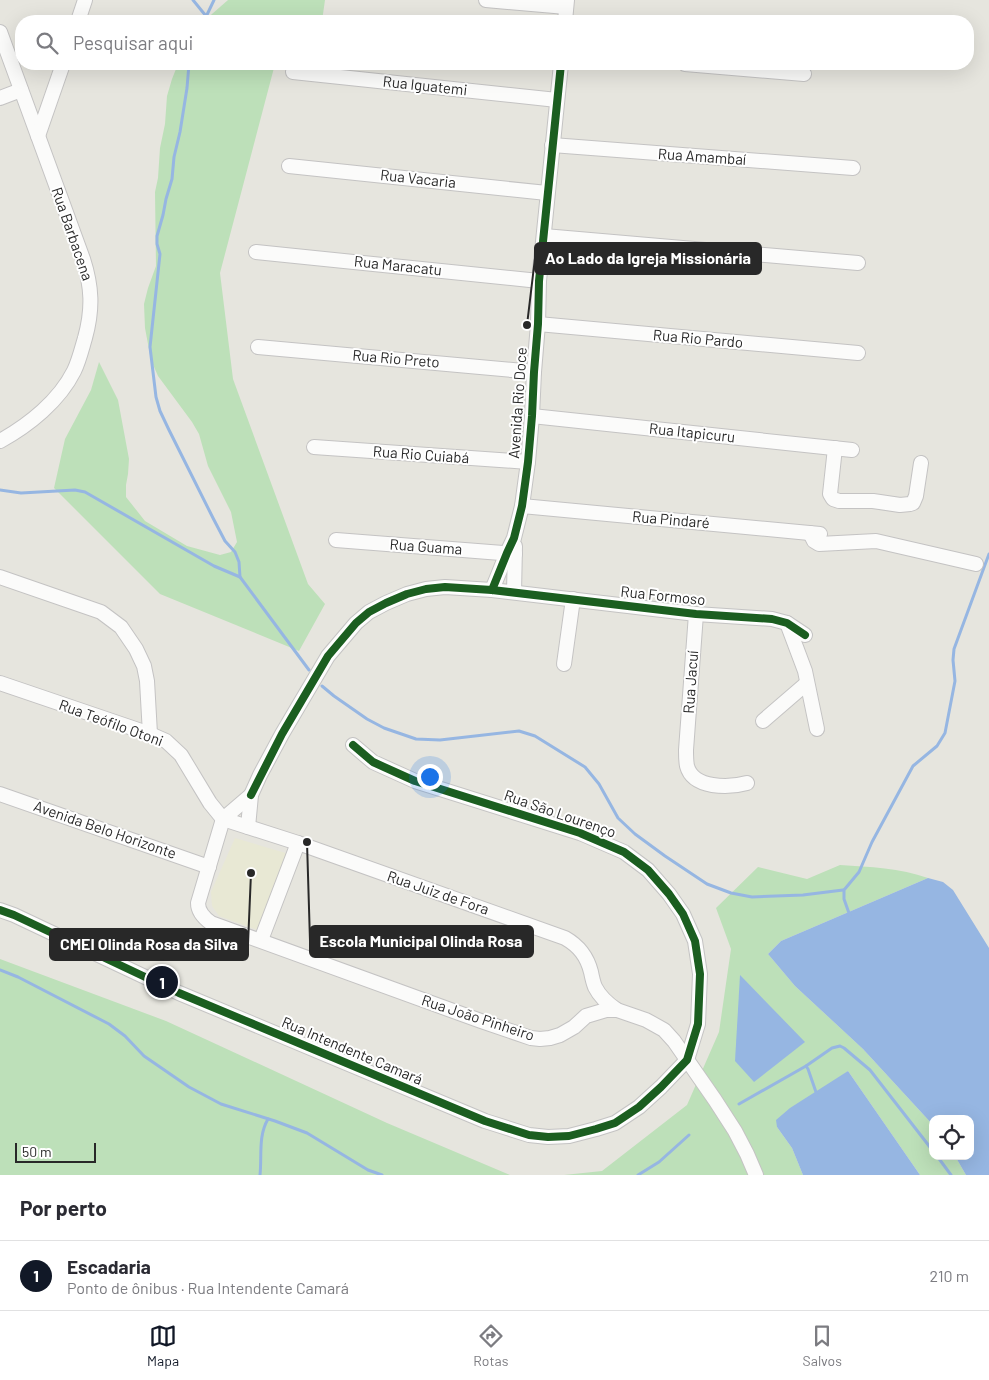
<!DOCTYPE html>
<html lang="pt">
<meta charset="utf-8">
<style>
body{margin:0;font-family:Barlow,sans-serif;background:#f7f7f7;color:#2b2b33}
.controls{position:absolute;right:15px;bottom:15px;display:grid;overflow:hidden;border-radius:10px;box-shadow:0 5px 20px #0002}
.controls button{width:45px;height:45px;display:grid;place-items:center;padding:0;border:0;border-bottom:1px solid #e1e1e2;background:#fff;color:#2b2b33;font:25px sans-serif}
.scale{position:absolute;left:15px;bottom:12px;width:81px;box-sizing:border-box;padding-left:5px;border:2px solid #282828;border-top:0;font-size:14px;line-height:18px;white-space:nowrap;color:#282828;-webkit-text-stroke:4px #fff;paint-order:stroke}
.you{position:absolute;left:429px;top:776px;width:18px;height:18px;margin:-12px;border:4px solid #fff;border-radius:50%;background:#1a73e8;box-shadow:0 0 0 8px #1a73e833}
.badge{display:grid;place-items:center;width:32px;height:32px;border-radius:50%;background:#111827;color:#fff;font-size:16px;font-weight:700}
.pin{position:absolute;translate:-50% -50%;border:2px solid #fff;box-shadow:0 1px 5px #0006}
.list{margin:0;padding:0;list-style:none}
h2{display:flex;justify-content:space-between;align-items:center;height:65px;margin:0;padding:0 20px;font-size:21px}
h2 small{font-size:16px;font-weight:400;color:#7c7c81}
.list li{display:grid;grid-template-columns:32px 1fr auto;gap:15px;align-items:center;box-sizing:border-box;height:70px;padding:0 20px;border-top:1px solid #e1e1e2}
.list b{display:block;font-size:19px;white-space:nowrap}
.list p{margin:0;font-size:16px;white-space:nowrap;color:#7c7c81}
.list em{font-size:16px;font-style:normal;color:#7c7c81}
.icon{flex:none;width:28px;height:28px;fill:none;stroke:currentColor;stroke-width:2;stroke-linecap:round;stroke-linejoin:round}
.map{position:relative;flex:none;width:989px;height:1175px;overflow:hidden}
.search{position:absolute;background:#fff;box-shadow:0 5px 20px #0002;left:15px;right:15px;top:15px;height:55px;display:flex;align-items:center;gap:12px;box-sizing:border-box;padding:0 18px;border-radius:20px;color:#7c7c81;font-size:19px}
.sheet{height:135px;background:#fff}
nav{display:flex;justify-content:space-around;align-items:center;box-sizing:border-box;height:70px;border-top:1px solid #e1e1e2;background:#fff;font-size:14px;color:#7c7c81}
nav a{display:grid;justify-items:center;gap:2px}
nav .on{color:#111827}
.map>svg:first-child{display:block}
.education{fill:#e8e8d4}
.green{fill:#bde0b9}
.water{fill:#96b6e2}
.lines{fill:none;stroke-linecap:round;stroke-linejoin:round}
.stream{stroke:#96b6e2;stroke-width:3}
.minor-casing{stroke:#c4c3c3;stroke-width:16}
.minor{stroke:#fbfbfa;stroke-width:14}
.cycleway-casing{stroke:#fff;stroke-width:11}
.cycleway{stroke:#1b5e20;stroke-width:8}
.labels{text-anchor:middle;stroke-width:4;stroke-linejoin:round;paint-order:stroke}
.street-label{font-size:15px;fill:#282828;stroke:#fff}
.leader{fill:none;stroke:#282828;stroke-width:2}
.callout-dot{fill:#282828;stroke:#fff;stroke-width:2}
.callout{fill:#282828;stroke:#282828;stroke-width:2}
.callout-label{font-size:16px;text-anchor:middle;font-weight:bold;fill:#fff}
</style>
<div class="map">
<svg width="989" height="1175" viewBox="0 0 989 1175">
<rect width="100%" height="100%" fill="#e6e5de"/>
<!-- education -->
<polygon class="education" points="235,838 289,854 260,931 219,916 212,906 211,892"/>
<!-- green -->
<g class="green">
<polygon points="228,0 325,0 322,21 204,21"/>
<polygon points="178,64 275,64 220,273 233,379 308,584 325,604 299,651 160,594 54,488 65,439 91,390 99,362 118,400 121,416 129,459 128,474 126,485 126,497 145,521 187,546 220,555 231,552 237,542 231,512 208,466 199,434 192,422 158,376 151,360 145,328 144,304 148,288 156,266 155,192 158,178 160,148 165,124 167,96 172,79"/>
<path d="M840 865C870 867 900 868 928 878L781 941 768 954 795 986 863 1049 933 1125V1156H955L966 1175H920L848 1071 777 1127 792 1148 803 1175H564L602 1171 687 1105 719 1032 731 949 716 908 758 867 807 879Z"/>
<polygon points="0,959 166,1021 387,1123 510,1175 0,1175"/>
</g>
<!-- water -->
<g class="water">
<polygon points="928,878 943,882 953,890 989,948 989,1175 966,1175 955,1156 970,1156 970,1119 933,1119 933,1125 863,1049 795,986 768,954 781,941"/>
<polygon points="740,975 805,1042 754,1082 735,1061"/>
<polygon points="848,1071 920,1175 803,1175 792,1148 777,1127 776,1120 790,1108"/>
</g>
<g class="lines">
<!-- stream -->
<g class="stream">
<polyline points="193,0 206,16"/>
<polyline points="204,21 214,0"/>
<polyline points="189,64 187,88 180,132 174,157 172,179 166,199 163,215 157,236 157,244 160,254 150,347 156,397 160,411 169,430 213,518 225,541 235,552 239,562 240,577 309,670"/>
<polyline points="0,490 21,493 75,490 85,492 214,566 240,577"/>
<polyline points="322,686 334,696 367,719 384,728 416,739 440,740 519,731 535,736 585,767 599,784 618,818 635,834 665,856 707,884 731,893 752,897 803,895 843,890"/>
<polyline points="850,916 844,899 844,890 859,872 872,842 913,766 937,746 945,733 955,681 953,660 954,649 989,554"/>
<polyline points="0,970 18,977 109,1024 125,1036 144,1056 189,1087 221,1104 275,1121 307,1133 368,1170 382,1175"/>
<polyline points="806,1066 808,1069 817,1095"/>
<polyline points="739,1104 806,1066 832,1048 840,1046 844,1048 870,1070 933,1151"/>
<polyline points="937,1156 951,1175"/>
<path d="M260 1175C262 1156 258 1136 268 1119"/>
<polyline points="638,1175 659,1162 689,1135"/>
</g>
<defs>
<g id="minor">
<polyline points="486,0 566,7"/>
<polyline points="78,21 85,0"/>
<polyline points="565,21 567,0"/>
<path d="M0 32 83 259C92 287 93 309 85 338 82 348 79 361 74 371 59 401 29 425 0 441"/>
<polyline points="685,64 804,74"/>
<polyline points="293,72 557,100"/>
<polyline points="0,98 21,90"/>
<polyline points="38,136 63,64"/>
<polyline points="552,145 853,168"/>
<polyline points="289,166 547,193"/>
<polyline points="544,236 858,263"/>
<polyline points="256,252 539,281"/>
<polyline points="538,324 858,353"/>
<polyline points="258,347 534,372"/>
<polyline points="532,416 852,450"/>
<polyline points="314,447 528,462"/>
<polyline points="835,448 830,494 833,499 839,501 873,501 900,505 910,504 913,503 916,496 921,463"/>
<polyline points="522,506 820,534"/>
<polyline points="810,533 814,541 819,544 876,541 976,564"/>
<polyline points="336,540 515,554"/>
<polyline points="0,577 101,612 121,627 136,649 144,666 147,681 150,734"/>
<polyline points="492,590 507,553 514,538 522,506 528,462 532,416 534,372 538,324 539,281 561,64"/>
<polyline points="514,592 515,546"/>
<path d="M696 614 686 750C686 755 686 761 687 766 693 789 729 788 747 783"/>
<polyline points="787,623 805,671 817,729"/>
<polyline points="564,664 573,599"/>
<polyline points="0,683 150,734 166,741 181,755 210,803 223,819"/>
<polyline points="763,721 807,683"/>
<polyline points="0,794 209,867"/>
<path d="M223 819 198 903C198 912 204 918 211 923L481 1021 531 1038 540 1039 550 1038 560 1035 574 1027 586 1016 606 1010H617L646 1020 664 1030 674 1041 715 1100 735 1131 747 1154 756 1175"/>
<path d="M223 819 298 843 565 938C579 946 587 956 591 972 592 977 593 982 595 987 600 997 608 1004 617 1010"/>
<polyline points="223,819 251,795"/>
<polyline points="248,827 251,795 260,775 282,734 328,656 356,623 369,612 386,603 407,594 426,589 445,587 492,590 696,614 772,619 787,623 805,635"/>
<polyline points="0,910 14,915 179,993 485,1121 529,1135 548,1137 569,1136 596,1129 615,1123 639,1107 661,1087 687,1060 698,1024 700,974 695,941 683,914 669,894 648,870 624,852 580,833 415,781 373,762 353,745"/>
<polyline points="261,940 298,843"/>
</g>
</defs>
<!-- minor casing -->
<use href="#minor" class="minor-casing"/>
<!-- minor -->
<use href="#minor" class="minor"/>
<defs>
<g id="cycleway">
<polyline points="492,590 507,553 514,538 522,506 528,462 532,416 534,372 538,324 539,281 561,64"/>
<polyline points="251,795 282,734 328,656 356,623 369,612 386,603 407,594 426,589 445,587 492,590 696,614 772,619 787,623 805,635"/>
<polyline points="0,910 14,915 179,993 485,1121 529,1135 548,1137 569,1136 596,1129 615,1123 639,1107 661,1087 687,1060 698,1024 700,974 695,941 683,914 669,894 648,870 624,852 580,833 415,781 373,762 353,745"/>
</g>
</defs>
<!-- cycleway casing -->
<use href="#cycleway" class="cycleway-casing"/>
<!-- cycleway -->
<use href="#cycleway" class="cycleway"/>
</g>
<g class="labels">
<!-- street labels -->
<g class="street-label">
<text transform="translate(425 86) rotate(6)" y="5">Rua Iguatemi</text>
<text transform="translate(702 157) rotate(4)" y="5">Rua Amambaí</text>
<text transform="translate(418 179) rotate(6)" y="5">Rua Vacaria</text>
<text transform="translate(72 234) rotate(71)" y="5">Rua Barbacena</text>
<text transform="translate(398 266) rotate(6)" y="5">Rua Maracatu</text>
<text transform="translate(698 339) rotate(5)" y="5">Rua Rio Pardo</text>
<text transform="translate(396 359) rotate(5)" y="5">Rua Rio Preto</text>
<text transform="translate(518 403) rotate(-86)" y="5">Avenida Rio Doce</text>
<text transform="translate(692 433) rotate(6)" y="5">Rua Itapicuru</text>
<text transform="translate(421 455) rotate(4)" y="5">Rua Rio Cuiabá</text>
<text transform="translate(671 520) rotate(5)" y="5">Rua Pindaré</text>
<text transform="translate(426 547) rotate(4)" y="5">Rua Guama</text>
<text transform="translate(663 596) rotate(6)" y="5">Rua Formoso</text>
<text transform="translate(691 682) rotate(-86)" y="5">Rua Jacuí</text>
<text transform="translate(111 723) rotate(20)" y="5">Rua Teófilo Otoni</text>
<text transform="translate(560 814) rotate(19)" y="5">Rua São Lourenço</text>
<text transform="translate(105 830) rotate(19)" y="5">Avenida Belo Horizonte</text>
<text transform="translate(438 893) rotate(19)" y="5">Rua Juiz de Fora</text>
<text transform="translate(478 1018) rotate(18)" y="5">Rua João Pinheiro</text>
<text transform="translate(352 1051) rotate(23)" y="5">Rua Intendente Camará</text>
</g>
</g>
<!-- callouts -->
<path class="leader" d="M527 325L535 258M307 842L310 941M251 873L248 944"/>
<g class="callout-dot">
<circle cx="527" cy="325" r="5"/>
<circle cx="307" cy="842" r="5"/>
<circle cx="251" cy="873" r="5"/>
</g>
<g class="callout">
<rect x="535" y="243" width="226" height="31" rx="5"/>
<rect x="310" y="926" width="223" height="31" rx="5"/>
<rect x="50" y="929" width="198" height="31" rx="5"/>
</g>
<g class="callout-label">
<text x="648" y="264">Ao Lado da Igreja Missionária</text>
<text x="421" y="947">Escola Municipal Olinda Rosa</text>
<text x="149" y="950">CMEI Olinda Rosa da Silva</text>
</g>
</svg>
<div class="controls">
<button><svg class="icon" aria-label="locate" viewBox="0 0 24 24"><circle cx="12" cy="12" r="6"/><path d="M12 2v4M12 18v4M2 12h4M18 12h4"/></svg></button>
</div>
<div class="scale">50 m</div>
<div class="you"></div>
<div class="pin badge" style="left:162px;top:982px">1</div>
<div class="search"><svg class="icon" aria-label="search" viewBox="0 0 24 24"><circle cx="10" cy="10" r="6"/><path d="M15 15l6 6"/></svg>Pesquisar aqui</div>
</div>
<section class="sheet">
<h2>Por perto<small></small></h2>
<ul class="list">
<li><span class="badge">1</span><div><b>Escadaria</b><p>Ponto de ônibus · Rua Intendente Camará</p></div><em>210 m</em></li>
</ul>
</section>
<nav>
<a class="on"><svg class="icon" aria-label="map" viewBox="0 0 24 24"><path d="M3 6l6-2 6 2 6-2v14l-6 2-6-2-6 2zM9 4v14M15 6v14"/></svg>Mapa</a>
<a><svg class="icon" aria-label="directions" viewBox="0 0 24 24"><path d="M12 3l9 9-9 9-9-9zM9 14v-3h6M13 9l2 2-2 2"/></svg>Rotas</a>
<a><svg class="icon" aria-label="saved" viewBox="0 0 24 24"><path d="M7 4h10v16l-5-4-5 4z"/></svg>Salvos</a>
</nav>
